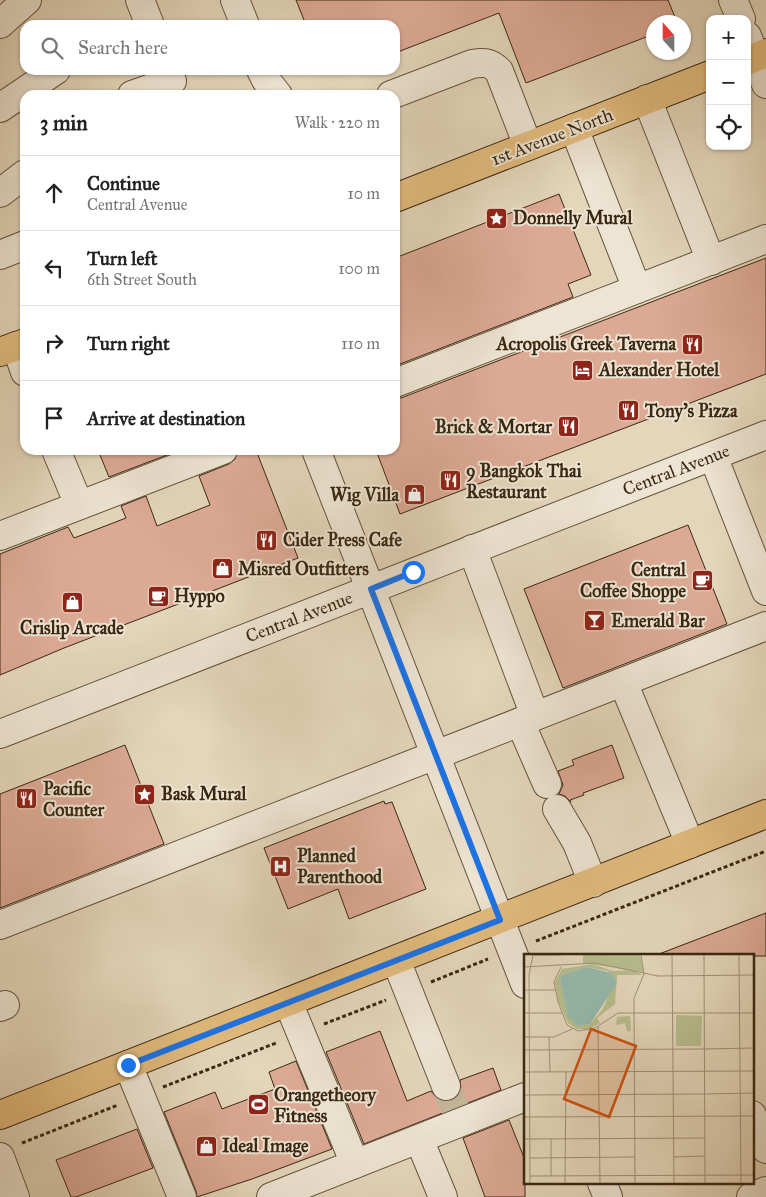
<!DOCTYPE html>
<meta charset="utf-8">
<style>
body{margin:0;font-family:"IM FELL Great Primer",serif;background:#f2f2f2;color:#222}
.controls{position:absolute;right:15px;top:15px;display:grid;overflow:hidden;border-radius:10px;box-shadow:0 1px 4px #0004}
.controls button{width:45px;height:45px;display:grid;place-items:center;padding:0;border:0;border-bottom:1px solid #e0e0e0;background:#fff;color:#222;font:25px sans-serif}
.compass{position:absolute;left:646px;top:15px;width:45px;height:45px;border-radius:50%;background:#fff;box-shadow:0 1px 4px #0004;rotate:339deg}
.stop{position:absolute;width:15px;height:15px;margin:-11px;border:4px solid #1a73e8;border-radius:50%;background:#fff}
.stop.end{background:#1a73e8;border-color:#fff;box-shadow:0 1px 5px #0008}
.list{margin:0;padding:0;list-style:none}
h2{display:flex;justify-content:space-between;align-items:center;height:65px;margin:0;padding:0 20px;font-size:21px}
h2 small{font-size:16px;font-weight:400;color:#767676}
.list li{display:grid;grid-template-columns:32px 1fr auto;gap:15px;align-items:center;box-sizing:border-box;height:75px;padding:0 20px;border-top:1px solid #e0e0e0}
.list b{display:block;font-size:19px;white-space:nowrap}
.list p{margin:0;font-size:16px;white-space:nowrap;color:#767676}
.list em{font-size:16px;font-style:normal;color:#767676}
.icon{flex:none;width:28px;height:28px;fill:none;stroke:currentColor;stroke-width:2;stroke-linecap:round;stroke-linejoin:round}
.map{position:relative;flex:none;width:766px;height:1197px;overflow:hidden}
.search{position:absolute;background:#fff;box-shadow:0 1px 4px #0004;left:20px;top:20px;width:380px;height:55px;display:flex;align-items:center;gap:12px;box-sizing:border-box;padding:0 18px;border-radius:15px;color:#767676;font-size:19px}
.panel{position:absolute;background:#fff;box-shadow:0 1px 4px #0004;left:20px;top:90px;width:380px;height:365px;border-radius:15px}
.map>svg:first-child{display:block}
.building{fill:#dca995;stroke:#3a2812}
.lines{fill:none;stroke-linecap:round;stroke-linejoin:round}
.minor-tunnel{stroke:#c2b399;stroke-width:28;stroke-dasharray:28 14;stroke-linecap:butt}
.minor-casing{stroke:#64543c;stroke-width:30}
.major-casing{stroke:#3a2812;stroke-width:30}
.path{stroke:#3a2812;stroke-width:3;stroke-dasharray:4 2.5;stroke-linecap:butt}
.minor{stroke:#ede4d3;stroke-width:28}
.major{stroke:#e2bb7e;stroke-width:28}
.route{stroke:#1a73e8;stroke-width:6}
.labels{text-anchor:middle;stroke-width:4;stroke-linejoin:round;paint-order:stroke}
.street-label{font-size:18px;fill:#3a2812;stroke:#ede4d3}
.poi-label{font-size:18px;font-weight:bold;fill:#3a2812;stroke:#ede4d3;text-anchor:start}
.inset-road{fill:none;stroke:#a09077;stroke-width:1}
.view{fill:#ce520d;fill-opacity:0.15;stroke:#ce520d;stroke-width:2.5}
.inset-edge{fill:none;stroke:#3a2812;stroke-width:2.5}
</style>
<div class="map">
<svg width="766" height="1197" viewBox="0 0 766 1197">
<rect width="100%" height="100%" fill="#e4d6bb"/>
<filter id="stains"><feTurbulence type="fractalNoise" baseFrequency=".004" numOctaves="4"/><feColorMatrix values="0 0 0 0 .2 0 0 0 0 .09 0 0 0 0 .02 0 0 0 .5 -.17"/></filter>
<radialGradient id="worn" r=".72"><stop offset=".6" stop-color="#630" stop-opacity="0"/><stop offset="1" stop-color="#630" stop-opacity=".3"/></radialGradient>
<!-- building -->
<g class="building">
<polygon points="296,0 668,0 677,22 654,22 654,34 526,83 499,13 395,53 395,25 306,25"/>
<polygon points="559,194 591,275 568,284 573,297 395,366 395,258"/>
<polygon points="766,258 766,374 400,514 376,450 395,450 395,398 401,398"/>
<polygon points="98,450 180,450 109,477"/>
<polygon points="238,450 256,450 298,558 64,648 0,675 0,554 68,527 74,538 126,518 121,506 146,496 157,526 210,505 199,476 229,464 235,459"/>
<polygon points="688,525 727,624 563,688 524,589"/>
<polygon points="125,745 164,844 0,908 0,794"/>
<polygon points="612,745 624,778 583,793 584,795 570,800 571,802 565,796 559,794 563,785 558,771 574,765 572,760"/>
<polygon points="384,801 385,804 392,802 426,889 349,919 338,889 288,909 264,848"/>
<polygon points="766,913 766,956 660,956 659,954"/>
<polygon points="380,1031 407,1101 431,1091 437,1098 443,1101 451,1101 458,1095 461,1088 460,1080 493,1068 501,1090 364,1144 326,1052"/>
<polygon points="296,1061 332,1149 252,1179 197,1197 196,1191 164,1112 215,1092 222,1109 275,1089 269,1072"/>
<polygon points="509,1120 525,1160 525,1197 485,1197 463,1138"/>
<polygon points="137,1129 153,1168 76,1197 71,1197 56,1160"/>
</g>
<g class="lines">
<!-- minor-tunnel -->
<polyline class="minor-tunnel" points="446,1086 456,1111"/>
<defs>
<g id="minor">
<polyline points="140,0 150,25"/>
<polyline points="235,0 245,25"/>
<polyline points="733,0 741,19"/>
<polyline points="0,24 27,0"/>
<polyline points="747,36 766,84"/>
<polyline points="261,70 266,80 278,95"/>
<polyline points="132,95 172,81"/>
<path d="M391 95 472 64C484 62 490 62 499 71L528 146"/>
<polyline points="647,99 711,261"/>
<polyline points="0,108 56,70"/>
<polyline points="574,128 637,289"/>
<polyline points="0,193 25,174"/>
<polyline points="0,255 25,245"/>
<polyline points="16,346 25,372"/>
<polyline points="395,383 766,239"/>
<polyline points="56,450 79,505"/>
<polyline points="316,450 525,984"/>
<polyline points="713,456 766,591"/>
<polyline points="0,536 223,450"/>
<polyline points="472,549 535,716"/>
<polyline points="623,682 690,844"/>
<polyline points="520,722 547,784"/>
<polyline points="0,734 766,435"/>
<polyline points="557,809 577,843 593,883"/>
<polyline points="0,925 766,626"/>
<polyline points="396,960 446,1086"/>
<polyline points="288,1002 355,1164"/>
<polyline points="0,1007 5,1005"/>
<polyline points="128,1065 182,1197"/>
<polyline points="752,1115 766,1149"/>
<polyline points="419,1139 443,1197"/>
<polyline points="0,1157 15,1197"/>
<polyline points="602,1183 608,1197"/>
<polyline points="271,1197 525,1097"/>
<polyline points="751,1197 766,1191"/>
</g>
<g id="major">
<polyline points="747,61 766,53"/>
<polyline points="395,198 710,75"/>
<polyline points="0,352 25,343"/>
<polyline points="0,1115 766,814"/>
</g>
</defs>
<!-- minor casing -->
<use href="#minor" class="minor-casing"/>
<!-- major casing -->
<use href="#major" class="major-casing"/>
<!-- path -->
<g class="path">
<polyline points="536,941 766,851"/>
<polyline points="431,982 488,959"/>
<polyline points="324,1024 386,1000"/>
<polyline points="163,1087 276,1043"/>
<polyline points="22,1143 118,1105"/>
</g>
<!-- minor -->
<use href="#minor" class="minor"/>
<!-- major -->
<use href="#major" class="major"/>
</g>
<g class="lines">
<!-- route -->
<polyline class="route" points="128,1065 500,920 371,589 413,572"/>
</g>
<!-- icons -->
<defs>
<symbol id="sight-square" viewBox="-11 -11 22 22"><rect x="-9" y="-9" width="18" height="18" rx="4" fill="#8f2418" stroke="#ede4d3"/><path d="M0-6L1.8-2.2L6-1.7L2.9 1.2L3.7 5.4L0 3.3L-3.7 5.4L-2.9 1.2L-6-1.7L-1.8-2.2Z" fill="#fff"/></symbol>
<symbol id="restaurant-square" viewBox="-11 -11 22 22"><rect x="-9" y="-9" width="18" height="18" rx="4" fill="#8f2418" stroke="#ede4d3"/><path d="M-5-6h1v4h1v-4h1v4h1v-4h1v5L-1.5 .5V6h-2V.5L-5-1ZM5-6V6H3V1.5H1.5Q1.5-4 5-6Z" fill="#fff"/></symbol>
<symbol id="hotel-square" viewBox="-11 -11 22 22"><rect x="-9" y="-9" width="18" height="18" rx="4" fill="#8f2418" stroke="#ede4d3"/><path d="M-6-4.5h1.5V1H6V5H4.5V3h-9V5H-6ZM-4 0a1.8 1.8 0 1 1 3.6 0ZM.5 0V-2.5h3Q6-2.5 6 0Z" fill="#fff"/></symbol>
<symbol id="shop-square" viewBox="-11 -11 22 22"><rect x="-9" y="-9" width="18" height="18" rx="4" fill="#8f2418" stroke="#ede4d3"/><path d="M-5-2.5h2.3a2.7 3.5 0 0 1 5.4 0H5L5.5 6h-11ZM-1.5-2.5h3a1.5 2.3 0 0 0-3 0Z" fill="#fff"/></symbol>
<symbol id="cafe-square" viewBox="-11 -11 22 22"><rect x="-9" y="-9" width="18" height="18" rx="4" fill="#8f2418" stroke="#ede4d3"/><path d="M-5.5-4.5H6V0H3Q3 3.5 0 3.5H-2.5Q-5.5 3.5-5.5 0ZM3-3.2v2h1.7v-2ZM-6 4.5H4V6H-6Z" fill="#fff"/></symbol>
<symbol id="bar-square" viewBox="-11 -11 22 22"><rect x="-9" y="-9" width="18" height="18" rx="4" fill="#8f2418" stroke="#ede4d3"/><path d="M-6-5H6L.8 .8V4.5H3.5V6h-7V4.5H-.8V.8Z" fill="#fff"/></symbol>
<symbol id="hospital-square" viewBox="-11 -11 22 22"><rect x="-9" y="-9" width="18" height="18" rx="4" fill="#8f2418" stroke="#ede4d3"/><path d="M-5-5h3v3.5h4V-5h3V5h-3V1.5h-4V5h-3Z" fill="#fff"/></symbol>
<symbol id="stadium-square" viewBox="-11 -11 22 22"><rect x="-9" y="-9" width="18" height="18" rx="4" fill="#8f2418" stroke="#ede4d3"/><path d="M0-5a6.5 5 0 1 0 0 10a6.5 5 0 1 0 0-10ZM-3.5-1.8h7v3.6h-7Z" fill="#fff"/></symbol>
</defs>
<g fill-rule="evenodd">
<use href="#sight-square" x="484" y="206" width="25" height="25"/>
<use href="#restaurant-square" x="680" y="332" width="25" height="25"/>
<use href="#hotel-square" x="570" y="358" width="25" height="25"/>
<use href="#restaurant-square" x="616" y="398" width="25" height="25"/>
<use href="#restaurant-square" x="556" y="414" width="25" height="25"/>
<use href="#restaurant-square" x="438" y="468" width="25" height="25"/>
<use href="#shop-square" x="402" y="482" width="25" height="25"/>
<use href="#restaurant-square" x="254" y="528" width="25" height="25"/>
<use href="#shop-square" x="210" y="556" width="25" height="25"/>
<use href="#cafe-square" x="690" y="568" width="25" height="25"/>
<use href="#cafe-square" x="146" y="584" width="25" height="25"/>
<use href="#shop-square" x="60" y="590" width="25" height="25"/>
<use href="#bar-square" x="582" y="608" width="25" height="25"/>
<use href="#sight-square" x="132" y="782" width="25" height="25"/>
<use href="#restaurant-square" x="14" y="786" width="25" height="25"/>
<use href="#hospital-square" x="268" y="854" width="25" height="25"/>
<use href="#stadium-square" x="246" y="1092" width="25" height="25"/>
<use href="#shop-square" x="194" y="1134" width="25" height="25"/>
</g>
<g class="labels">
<!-- street labels -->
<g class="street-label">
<text transform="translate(552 137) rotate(-21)" y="6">1st Avenue North</text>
<text transform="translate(676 470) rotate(-21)" y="6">Central Avenue</text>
<text transform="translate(299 617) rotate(-21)" y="6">Central Avenue</text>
</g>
<!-- poi labels -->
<g class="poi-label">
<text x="513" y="224">Donnelly Mural</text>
<text x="676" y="350" text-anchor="end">Acropolis Greek Taverna</text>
<text x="599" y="376">Alexander Hotel</text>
<text x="645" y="417">Tony's Pizza</text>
<text x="552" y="433" text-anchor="end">Brick &amp; Mortar</text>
<text x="466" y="477">9 Bangkok Thai<tspan x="466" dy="21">Restaurant</tspan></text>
<text x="399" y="501" text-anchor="end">Wig Villa</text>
<text x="283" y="546">Cider Press Cafe</text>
<text x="238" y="575">Misred Outfitters</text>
<text x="686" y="576" text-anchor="end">Central<tspan x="686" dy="21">Coffee Shoppe</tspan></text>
<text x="174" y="602">Hyppo</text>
<text x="611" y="627">Emerald Bar</text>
<text x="72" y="634" text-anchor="middle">Crislip Arcade</text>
<text x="43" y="795">Pacific<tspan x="43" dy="21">Counter</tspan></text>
<text x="161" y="800">Bask Mural</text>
<text x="297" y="862">Planned<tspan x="297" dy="21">Parenthood</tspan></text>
<text x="274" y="1101">Orangetheory<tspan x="274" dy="21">Fitness</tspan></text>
<text x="222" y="1152">Ideal Image</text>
</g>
</g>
<!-- overview -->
<g transform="translate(524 954)">
<rect width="230" height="230" fill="#e4d6bb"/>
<path d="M59 1H116L120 18 59 9ZM68 10 89 17 108 16 119 21H93L91 50 73 64 76 69 65 75H53L44 69 34 47 31 28 38 15ZM63 13 84 17 91 26 79 55 66 70 53 72 45 62 36 26 38 21ZM152 61 178 62 177 92H152ZM93 63 106 62 107 77H103L101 69 92 71Z" fill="#b7bd8d" fill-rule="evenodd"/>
<path d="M63 13 87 19 93 29 66 70 53 72 44 62 36 26 38 21Z" fill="#95b9ad"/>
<path class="inset-road" d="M9 1H37M148 1 150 229M180 1 181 229M215 1 217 229M0 13 71 9 134 22M37 13 30 28 34 48 43 71 54 77 71 74 94 59H230M133 22 230 21M0 36H31M0 59H38M74 72 76 229M0 83H30L48 75M25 83 26 118M181 95 230 94M0 96 180 95M0 118 230 117M181 140 230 139M0 141 181 140M0 163 230 162M0 185 181 184M27 185V222M149 203 181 202M6 204 111 203M6 222 230 221M6 229 5 21 9 1M41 229 42 118M111 229 110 44 120 20 117 1"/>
<path class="view" d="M67 75 112 92 85 163 40 145Z"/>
<rect width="230" height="230" class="inset-edge"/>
</g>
<rect width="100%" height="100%" filter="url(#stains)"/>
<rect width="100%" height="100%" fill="url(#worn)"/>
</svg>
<div class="controls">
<button>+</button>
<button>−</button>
<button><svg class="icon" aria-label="locate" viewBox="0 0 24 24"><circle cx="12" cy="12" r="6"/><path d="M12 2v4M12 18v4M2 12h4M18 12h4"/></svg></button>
</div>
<svg class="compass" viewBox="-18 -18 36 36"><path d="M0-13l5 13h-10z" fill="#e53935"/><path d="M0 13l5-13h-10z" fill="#767676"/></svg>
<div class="stop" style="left:413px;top:572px"></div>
<div class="stop end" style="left:128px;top:1065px"></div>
<div class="search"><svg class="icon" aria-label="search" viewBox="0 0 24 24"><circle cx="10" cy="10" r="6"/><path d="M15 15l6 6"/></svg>Search here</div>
<section class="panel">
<h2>3 min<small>Walk · 220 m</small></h2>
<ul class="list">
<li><svg class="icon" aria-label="ahead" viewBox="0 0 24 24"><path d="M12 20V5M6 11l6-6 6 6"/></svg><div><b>Continue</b><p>Central Avenue</p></div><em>10 m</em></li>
<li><svg class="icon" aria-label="left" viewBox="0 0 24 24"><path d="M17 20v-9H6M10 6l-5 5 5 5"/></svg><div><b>Turn left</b><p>6th Street South</p></div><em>100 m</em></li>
<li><svg class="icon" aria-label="right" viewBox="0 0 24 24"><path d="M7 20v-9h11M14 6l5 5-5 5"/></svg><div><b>Turn right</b></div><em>110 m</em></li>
<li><svg class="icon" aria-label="arrive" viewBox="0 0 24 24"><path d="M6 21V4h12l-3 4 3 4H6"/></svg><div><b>Arrive at destination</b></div></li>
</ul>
</section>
</div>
